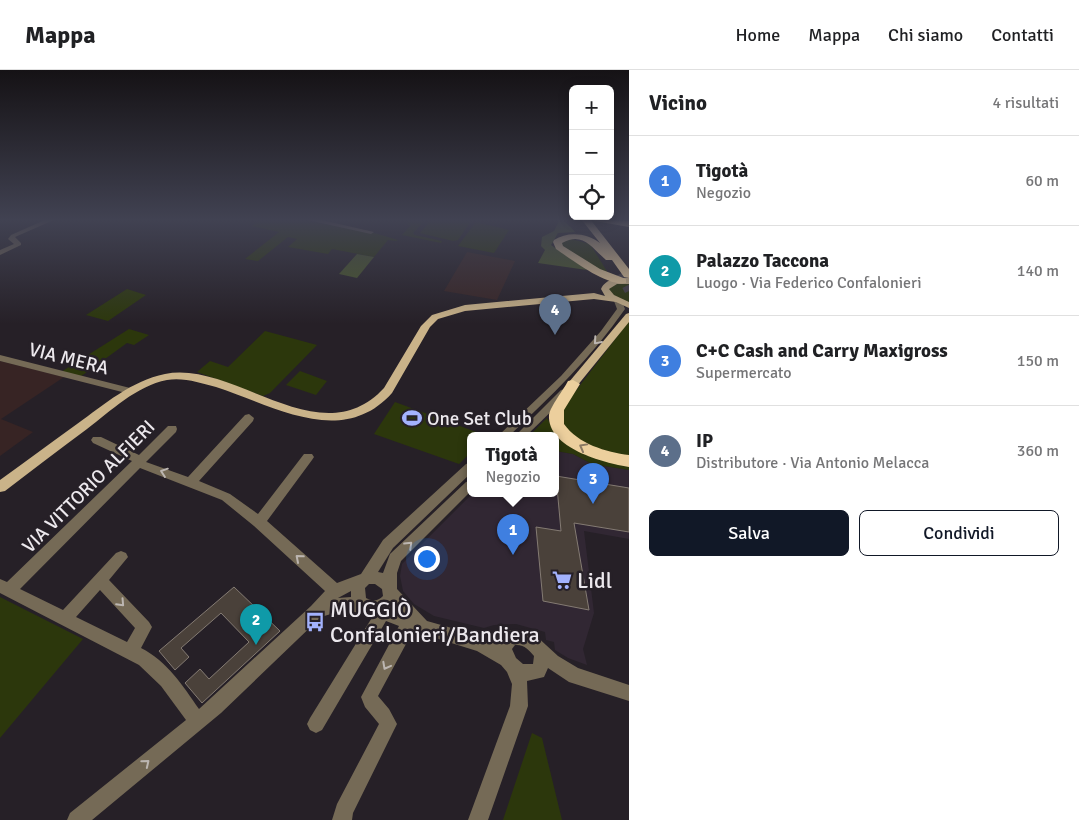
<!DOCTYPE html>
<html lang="it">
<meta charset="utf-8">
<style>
body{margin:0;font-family:Signika,sans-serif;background:#f6f6f6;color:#202124}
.controls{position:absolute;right:15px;top:15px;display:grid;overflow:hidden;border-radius:8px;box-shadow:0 2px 12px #0003}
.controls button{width:45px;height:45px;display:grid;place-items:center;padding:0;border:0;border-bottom:1px solid #e0e0e0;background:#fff;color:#202124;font:25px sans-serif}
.you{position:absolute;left:426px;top:488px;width:18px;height:18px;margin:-12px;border:4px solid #fff;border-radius:50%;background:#1a73e8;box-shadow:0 0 0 8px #1a73e833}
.badge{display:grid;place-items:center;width:32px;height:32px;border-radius:50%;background:#111827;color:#fff;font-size:16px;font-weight:700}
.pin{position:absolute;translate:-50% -41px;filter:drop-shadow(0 1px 2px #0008)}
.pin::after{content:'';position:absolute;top:26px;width:18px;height:15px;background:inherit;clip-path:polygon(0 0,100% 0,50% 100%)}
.popup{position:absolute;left:467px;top:362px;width:92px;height:65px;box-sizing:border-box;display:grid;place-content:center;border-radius:8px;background:#fff;filter:drop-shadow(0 1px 4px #0005);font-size:16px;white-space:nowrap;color:#757577}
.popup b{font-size:19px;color:#202124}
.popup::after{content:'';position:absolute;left:50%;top:100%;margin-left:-10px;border:10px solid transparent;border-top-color:#fff}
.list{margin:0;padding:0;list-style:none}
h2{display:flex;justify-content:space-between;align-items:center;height:65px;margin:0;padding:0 20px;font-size:21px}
h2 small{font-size:16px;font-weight:400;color:#757577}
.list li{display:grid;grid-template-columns:32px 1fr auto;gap:15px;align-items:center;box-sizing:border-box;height:90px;padding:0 20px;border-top:1px solid #e0e0e0}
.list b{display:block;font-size:19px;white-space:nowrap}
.list p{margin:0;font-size:16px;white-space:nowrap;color:#757577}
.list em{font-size:16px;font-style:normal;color:#757577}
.actions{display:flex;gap:10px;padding:15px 20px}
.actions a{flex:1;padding:11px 0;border:1px solid #111827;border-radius:8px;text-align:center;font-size:18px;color:#111827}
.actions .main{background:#111827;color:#fff}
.icon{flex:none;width:28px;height:28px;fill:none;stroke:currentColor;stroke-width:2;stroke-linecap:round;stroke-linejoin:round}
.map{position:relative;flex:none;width:629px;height:750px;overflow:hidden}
header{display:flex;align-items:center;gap:30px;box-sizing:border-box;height:70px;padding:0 25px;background:#fff;border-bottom:1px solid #e0e0e0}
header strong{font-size:24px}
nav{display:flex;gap:28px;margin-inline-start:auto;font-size:18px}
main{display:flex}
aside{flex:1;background:#fff}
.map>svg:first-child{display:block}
.built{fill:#312733}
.industrial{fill:#372424}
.green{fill:#2c370c}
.forest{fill:#4a5828}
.building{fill:#4a413a;stroke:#847b73}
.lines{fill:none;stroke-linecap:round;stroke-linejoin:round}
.highway-tunnel{stroke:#443e45;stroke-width:9;stroke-dasharray:9 4.5;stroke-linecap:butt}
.minor{fill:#756a56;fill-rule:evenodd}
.major{fill:#cab389;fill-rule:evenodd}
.highway{fill:#eccf9d;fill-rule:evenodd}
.oneway{stroke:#bcb6b1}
.oneway2{stroke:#897862}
.labels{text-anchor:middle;stroke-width:5;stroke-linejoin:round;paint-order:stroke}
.street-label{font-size:19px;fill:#ece8ed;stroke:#262027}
.poi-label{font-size:19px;fill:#ece8ed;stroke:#262027;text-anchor:start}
.near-poi-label{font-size:22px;fill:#ece8ed;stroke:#262027;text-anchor:start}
</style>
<header>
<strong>Mappa</strong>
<nav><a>Home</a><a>Mappa</a><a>Chi siamo</a><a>Contatti</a></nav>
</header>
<main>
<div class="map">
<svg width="629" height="750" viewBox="0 0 629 750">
<rect width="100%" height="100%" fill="#262027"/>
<!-- built -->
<polygon class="built" points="556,381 573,384 592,394 629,400 629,469 584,461 594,543 583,579 587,595 568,588 555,580 554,572 546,570 545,562 516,554 494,555 484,558 434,546 414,534 403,521 400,506 402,494 472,424 556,424"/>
<!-- industrial -->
<g class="industrial">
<polygon points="467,182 515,191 497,230 444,221"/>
<polygon points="0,291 64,307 1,349 33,362 0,386"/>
</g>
<!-- green -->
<g class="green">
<polygon points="263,149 298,149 378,164 398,170 396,171 388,170 374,187 332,179 328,184 288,177 297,169 288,167 258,191 245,189 279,162 252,156"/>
<polygon points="411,149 426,149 413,163 415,165 442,171 441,173 402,165 411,155 407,154"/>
<polygon points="432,149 471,151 458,170 453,171 420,163"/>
<polygon points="476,152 509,160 494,183 458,176"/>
<polygon points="571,169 590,174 608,203 597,199 560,175 561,170"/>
<polygon points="629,212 629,234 620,230 608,221 610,215"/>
<polygon points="127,219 146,225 108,251 86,245"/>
<polygon points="629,251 629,387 584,375 566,360 561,345 565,335"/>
<polygon points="129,259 149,265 134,275 127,273 80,307 61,302"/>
<polygon points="265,261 317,275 270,323 263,326 197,302 210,291 228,297"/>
<polygon points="300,301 327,311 316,325 286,315"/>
<polygon points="395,332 487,366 470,366 470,383 459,394 374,364"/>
<polygon points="547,348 559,369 579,381 629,395 629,400 592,394 573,384 556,381 556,366 529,366"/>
<polygon points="0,527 83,569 0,668"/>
<polygon points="532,663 542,668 562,750 503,750"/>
</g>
<!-- forest -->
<g class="forest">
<polygon points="560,149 563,149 575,162 558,163 551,175 587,200 538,193 545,180 541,176 542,167 554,161"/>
<polygon points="357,184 374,187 357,208 339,204"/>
</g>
<!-- building -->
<g class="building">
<polygon points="556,406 629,418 629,462 574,453 589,540 543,531 536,457 561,461"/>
<polygon points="234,517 280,561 202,633 185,613 200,599 209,609 249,572 221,543 181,578 189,587 175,600 159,581"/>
</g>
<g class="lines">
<!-- highway-tunnel -->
<polyline class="highway-tunnel" points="620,204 629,221"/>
<!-- minor -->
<g class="minor">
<polygon points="47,149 56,149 15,167 21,173 21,175 0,185 0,180 14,174 8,169 11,165"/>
<polygon points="303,149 317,149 374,162 371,164"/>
<path d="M615 229H621L625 239C592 287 551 326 509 366H498L561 306 601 261 617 239 614 231Z"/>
<polygon points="0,285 134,319 135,321 130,324 0,291"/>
<polygon points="565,319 570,322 569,324 526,366 515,366 561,320"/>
<path d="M249 344 254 348 253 351 199 411 230 424 258 444 304 384H312L314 387 312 390 267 451 337 513 361 504 383 470 466 394 470 393V404L393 478 378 502 383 503 390 484 466 412 470 411V422L401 491 397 503V519L427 551 480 566 511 560H524L534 564 558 586 578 598 629 615V631L569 612 548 598 544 607 527 611 528 636 488 750H468L510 636 512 614 507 602 501 595 477 581 413 561 378 626 389 639 397 654 394 660 353 743 352 750H332L337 734 379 654 365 637 361 627 399 556 386 551 322 660 316 663 310 660 307 654 310 648 373 546 344 540 321 547 221 643 92 750H67L70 743 186 650 161 616 139 595 0 523V509L7 512 132 391 93 373 91 370 93 367H101L139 385 168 356H176L177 359 176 362 146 392 188 407 245 345ZM140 398 222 430 254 456 325 521 311 536 199 639C183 616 167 591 141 578L152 557 149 552 109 510 128 487 126 483 121 481 116 483 63 540 20 519ZM369 514H375L382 519 383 526C378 531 373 532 366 528L365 518ZM100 520 135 558 127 572 76 547ZM351 521V527L338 528ZM515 575C524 574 529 580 534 586L533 594H523L516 588 512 579Z"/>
</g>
<!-- major -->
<g class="major">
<path d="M629 208V214H617L609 219 614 225 629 232V238L616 232 594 229 465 241 438 249 430 257 392 323C342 379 272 335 216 317 201 313 183 307 167 310 136 316 111 341 87 359 59 380 32 400 5 421L0 422V410C26 391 51 373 77 354 105 334 131 311 165 304 235 290 320 387 384 318L421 256 432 245 465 235 594 223 605 226 601 219C606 208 618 208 629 208Z"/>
<polygon points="629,243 629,252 577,316 569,316 568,314 569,312 626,244"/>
</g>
<!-- highway -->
<g class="highway">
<path d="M581 149H590L629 199V208L624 207 612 190H606C592 178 583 161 562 173L563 176 600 199 626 209V213C607 217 571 189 556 179L553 172 554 170C568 161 587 163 600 173Z"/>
<polygon points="591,149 629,151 629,157 595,151"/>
<path d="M573 310 580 314 564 340V354C578 374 606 382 629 385V397C604 393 547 378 549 345 550 337 564 319 568 311Z"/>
</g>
</g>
<!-- one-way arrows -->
<defs><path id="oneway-chevron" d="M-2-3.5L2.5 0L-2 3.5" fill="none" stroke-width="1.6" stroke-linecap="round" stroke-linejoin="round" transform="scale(1.25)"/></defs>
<g class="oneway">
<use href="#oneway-chevron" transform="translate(597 271) rotate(131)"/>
<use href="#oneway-chevron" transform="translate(164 402) rotate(-161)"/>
<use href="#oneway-chevron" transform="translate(409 475) rotate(-44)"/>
<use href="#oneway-chevron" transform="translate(299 488) rotate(-139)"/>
<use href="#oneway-chevron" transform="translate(121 533) rotate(47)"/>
<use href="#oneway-chevron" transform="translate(386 596) rotate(118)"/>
<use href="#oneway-chevron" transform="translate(146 693) rotate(-39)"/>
</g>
<use class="oneway2" href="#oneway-chevron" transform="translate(583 377) rotate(-151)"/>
<!-- sky -->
<linearGradient id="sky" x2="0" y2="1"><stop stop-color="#151215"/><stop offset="0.59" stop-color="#414252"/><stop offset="1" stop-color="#414252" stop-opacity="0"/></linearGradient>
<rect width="629" height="254" fill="url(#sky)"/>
<!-- icons -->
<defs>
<symbol id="stadium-bare" viewBox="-9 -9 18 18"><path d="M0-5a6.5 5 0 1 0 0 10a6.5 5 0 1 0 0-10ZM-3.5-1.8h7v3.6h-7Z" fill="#a3b2fd" stroke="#262027" stroke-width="2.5" paint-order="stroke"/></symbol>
<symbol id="supermarket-bare" viewBox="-9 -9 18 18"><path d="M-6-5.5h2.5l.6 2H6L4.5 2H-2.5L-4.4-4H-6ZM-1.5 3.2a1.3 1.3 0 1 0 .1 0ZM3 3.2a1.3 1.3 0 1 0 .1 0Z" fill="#a3b2fd" stroke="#262027" stroke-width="2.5" paint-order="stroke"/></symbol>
<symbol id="bus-bare" viewBox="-9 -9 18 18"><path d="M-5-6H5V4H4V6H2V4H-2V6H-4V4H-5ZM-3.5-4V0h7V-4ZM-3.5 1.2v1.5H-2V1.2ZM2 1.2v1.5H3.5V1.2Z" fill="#a3b2fd" stroke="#262027" stroke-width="2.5" paint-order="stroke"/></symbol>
</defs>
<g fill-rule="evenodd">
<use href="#stadium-bare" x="398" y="334" width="28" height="28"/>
<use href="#supermarket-bare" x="548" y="496" width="28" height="28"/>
<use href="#bus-bare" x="301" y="538" width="28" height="28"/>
</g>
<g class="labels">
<!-- street labels -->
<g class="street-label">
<text transform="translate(69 288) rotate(14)" y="7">VIA MERA</text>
<text transform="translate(88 416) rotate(-45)" y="7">VIA VITTORIO ALFIERI</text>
</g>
<!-- poi labels -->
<g class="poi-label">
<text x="427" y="355">One Set Club</text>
</g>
<!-- near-poi labels -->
<g class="near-poi-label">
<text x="577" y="518">Lidl</text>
<text x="330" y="547">MUGGIÒ<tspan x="330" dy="25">Confalonieri/Bandiera</tspan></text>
</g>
</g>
</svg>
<div class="controls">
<button>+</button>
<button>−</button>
<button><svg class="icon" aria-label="locate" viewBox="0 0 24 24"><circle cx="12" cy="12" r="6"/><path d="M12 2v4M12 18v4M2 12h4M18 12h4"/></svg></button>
</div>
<div class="you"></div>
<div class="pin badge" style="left:513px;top:485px;background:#3f7fe0">1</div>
<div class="popup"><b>Tigotà</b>Negozio</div>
<div class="pin badge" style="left:256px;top:575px;background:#0f9aa8">2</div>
<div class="pin badge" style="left:593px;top:434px;background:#3f7fe0">3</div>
<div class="pin badge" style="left:555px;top:265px;background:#5c6f8a">4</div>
</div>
<aside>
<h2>Vicino<small>4 risultati</small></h2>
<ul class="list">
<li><span class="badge" style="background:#3f7fe0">1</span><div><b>Tigotà</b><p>Negozio</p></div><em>60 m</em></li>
<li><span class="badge" style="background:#0f9aa8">2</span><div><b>Palazzo Taccona</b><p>Luogo · Via Federico Confalonieri</p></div><em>140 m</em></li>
<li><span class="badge" style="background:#3f7fe0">3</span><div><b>C+C Cash and Carry Maxigross</b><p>Supermercato</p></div><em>150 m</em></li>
<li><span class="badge" style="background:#5c6f8a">4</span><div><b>IP</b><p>Distributore · Via Antonio Melacca</p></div><em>360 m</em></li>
</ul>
<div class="actions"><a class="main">Salva</a><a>Condividi</a></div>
</aside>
</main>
